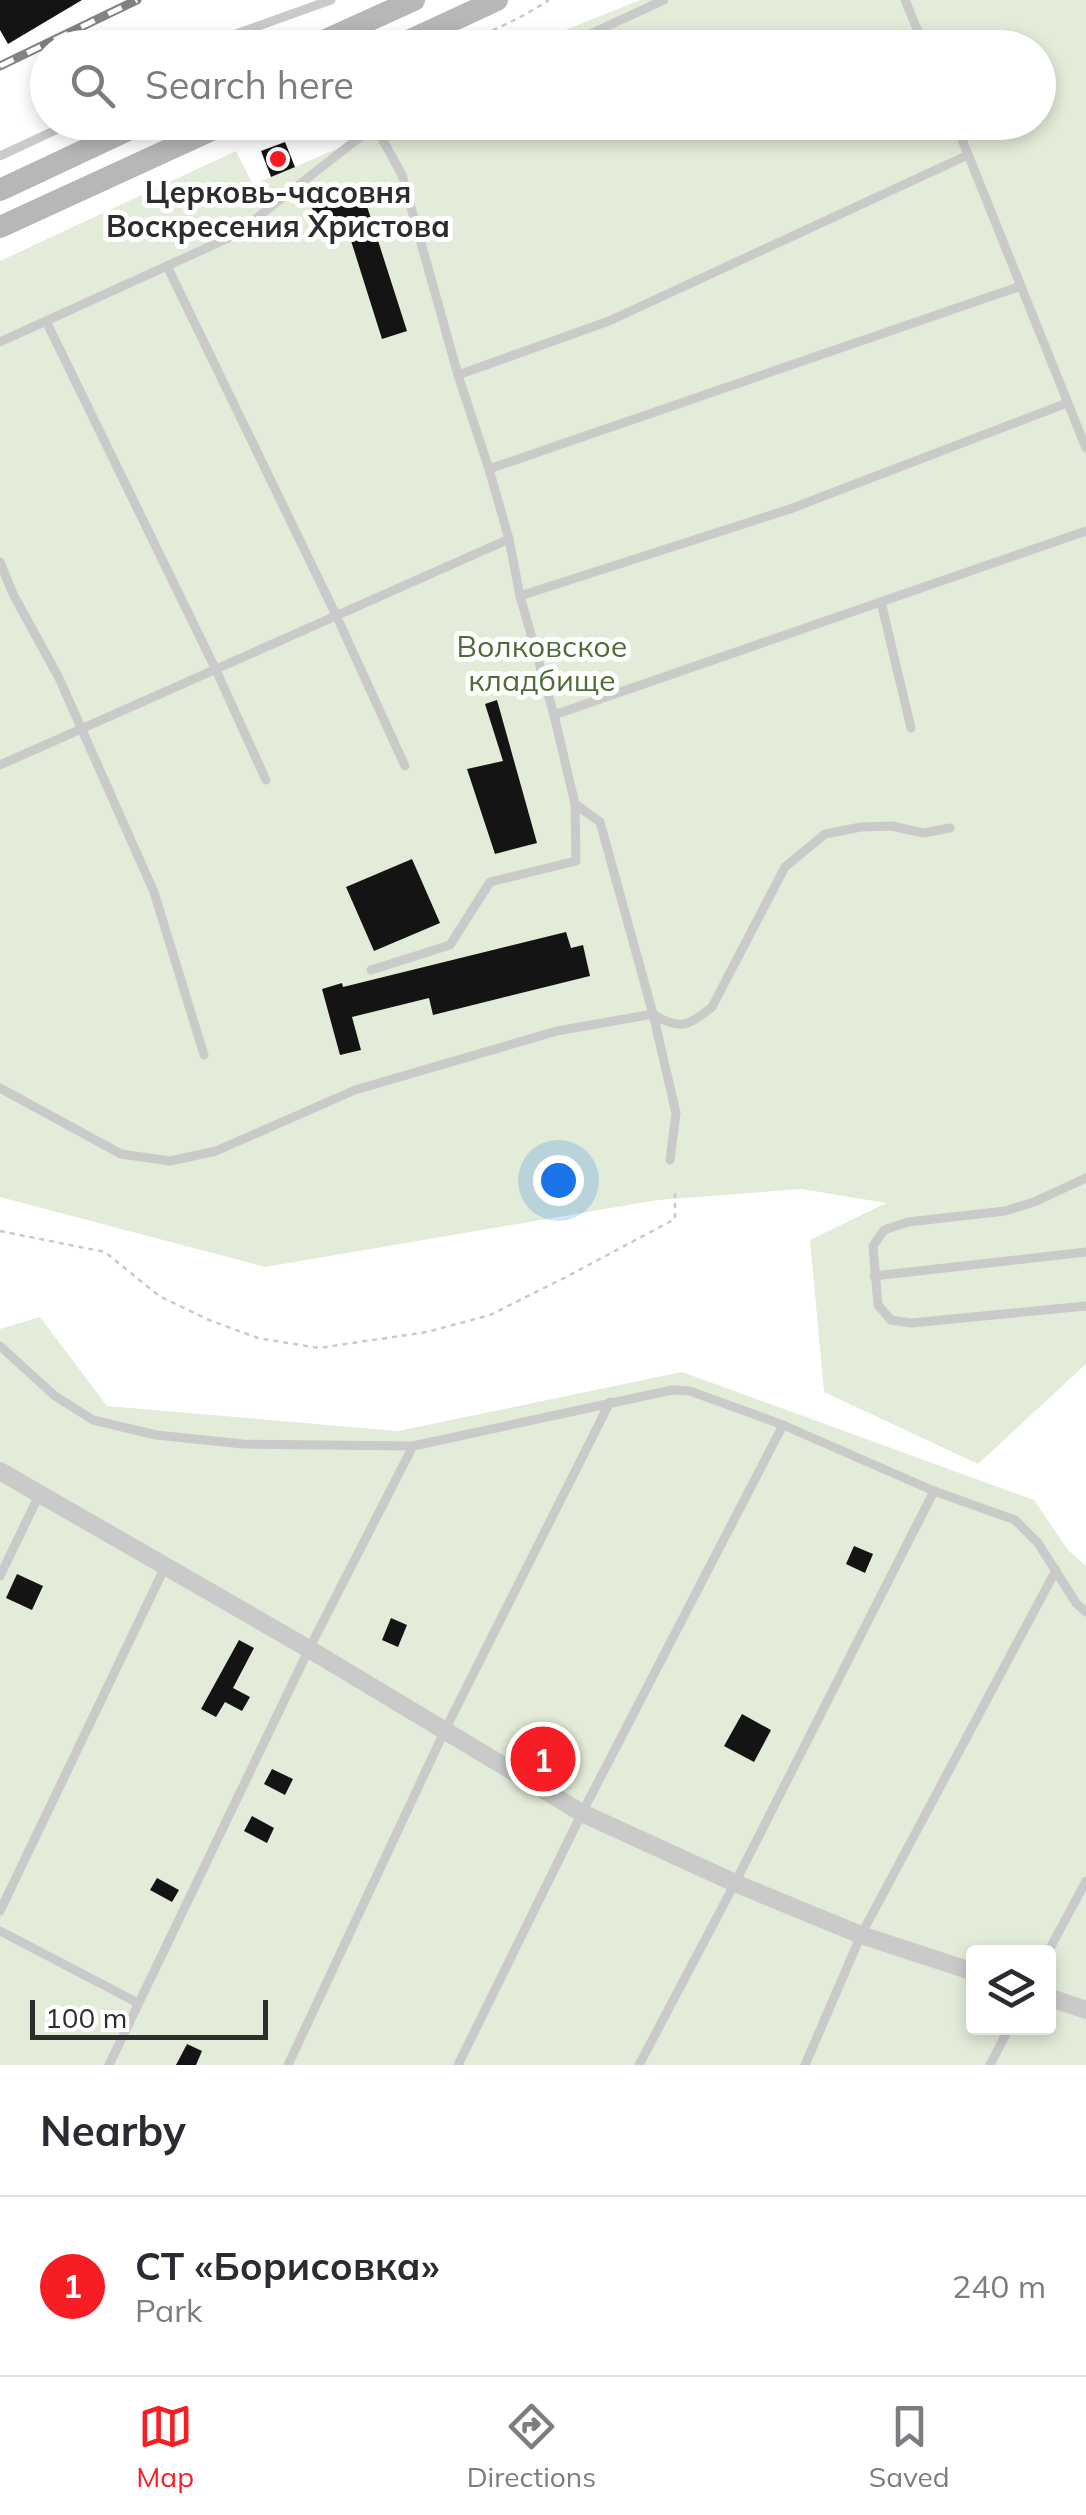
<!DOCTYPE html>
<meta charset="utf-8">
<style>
body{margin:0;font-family:Mulish,sans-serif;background:#f7f7f7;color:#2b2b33}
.controls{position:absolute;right:30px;bottom:30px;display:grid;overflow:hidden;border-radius:10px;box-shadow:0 5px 15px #0003}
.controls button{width:90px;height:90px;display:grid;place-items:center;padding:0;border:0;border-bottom:2px solid #e1e1e2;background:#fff;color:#2b2b33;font:50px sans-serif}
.scale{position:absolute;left:30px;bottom:25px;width:238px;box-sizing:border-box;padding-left:10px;border:5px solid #2d2d2d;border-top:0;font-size:28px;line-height:35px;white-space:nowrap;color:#2d2d2d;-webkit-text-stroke:8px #fff;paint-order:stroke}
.you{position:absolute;left:558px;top:1180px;width:35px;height:35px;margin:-25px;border:8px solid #fff;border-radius:50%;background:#1a73e8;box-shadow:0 0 0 15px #1a73e833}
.badge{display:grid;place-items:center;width:65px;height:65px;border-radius:50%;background:#f61d24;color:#fff;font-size:32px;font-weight:700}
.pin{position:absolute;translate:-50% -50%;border:5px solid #fff;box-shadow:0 2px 10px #0006}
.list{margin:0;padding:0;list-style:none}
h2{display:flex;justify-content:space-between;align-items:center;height:130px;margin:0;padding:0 40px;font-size:42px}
h2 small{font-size:32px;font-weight:400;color:#7c7c81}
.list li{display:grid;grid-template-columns:65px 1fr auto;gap:30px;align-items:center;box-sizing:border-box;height:180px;padding:0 40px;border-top:2px solid #e1e1e2}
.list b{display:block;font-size:38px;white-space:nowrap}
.list p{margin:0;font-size:32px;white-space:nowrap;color:#7c7c81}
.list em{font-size:32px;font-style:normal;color:#7c7c81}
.icon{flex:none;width:55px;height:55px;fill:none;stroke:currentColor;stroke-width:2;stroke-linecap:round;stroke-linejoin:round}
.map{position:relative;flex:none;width:1086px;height:2065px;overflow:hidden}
.search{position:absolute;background:#fff;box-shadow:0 5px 15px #0003;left:30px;right:30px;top:30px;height:110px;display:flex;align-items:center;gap:25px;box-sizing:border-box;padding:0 35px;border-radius:55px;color:#7c7c81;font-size:38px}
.sheet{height:310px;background:#fff}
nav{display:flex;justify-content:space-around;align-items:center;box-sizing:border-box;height:140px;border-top:2px solid #e1e1e2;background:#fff;font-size:28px;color:#7c7c81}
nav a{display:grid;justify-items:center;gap:5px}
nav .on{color:#f61d24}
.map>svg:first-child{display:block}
.green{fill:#e2ecd8;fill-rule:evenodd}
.building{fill:#141414}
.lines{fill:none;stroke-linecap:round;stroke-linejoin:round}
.path{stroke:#cacaca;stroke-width:2.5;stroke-dasharray:5 5;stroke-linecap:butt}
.lane{stroke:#cacaca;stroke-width:9}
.street{stroke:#cacaca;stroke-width:18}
.secondary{stroke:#b7b7b7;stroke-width:22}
.rail-casing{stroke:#828282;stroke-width:9}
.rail{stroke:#fff;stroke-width:5;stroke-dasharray:15;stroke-linecap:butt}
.poi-dot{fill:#f61d24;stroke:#fff;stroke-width:4}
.labels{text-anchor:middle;stroke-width:10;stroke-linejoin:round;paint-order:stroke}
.poi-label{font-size:30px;font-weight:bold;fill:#2d2d2d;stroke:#fff}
.park-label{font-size:30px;fill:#4d6c36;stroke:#fff}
</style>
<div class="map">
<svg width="1086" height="2065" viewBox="0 0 1086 2065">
<rect width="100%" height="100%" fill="#fff"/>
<!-- green -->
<g class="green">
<polygon points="640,0 1086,0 1086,1364 978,1464 824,1392 810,1240 886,1203 802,1189 658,1200 265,1267 0,1197 0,261 236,151 253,185 383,129 381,123 1038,122 1038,48 523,47"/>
<path d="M40 1317 107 1406 398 1431 682 1372 1034 1500 1068 1550 1086 1566V2065H0V1329ZM974 1952H1048V2028H974Z"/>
</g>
<!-- building -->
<g class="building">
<polygon points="0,0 82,0 8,44 0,30"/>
<polygon points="285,142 295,167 271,177 261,151"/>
<polygon points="323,193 328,208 364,197 407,331 382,339 347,228 321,237 309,198"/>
<polygon points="497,700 537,843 495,854 467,769 503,761 485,704"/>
<polygon points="412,859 440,923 374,951 346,887"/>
<polygon points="566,932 571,948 583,945 590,976 433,1015 429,998 352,1017 361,1050 340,1055 322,989 342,983 343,987"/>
<polygon points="854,1546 873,1554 865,1573 846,1564"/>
<polygon points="17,1574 43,1586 32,1610 6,1598"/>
<polygon points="391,1618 407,1625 398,1647 382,1640"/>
<polygon points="239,1640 254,1648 233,1688 250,1697 242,1711 225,1702 216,1717 201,1709"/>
<polygon points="742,1714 771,1730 754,1762 724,1746"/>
<polygon points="272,1769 293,1779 285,1795 264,1784"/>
<polygon points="252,1816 274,1828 267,1843 244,1831"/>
<polygon points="157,1878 179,1890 172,1902 150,1890"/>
<polygon points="187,2044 202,2051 196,2065 176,2065"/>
</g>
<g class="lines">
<!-- path -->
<g class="path">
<path d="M446 48C482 36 517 21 549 0"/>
<polyline points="0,1231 105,1252 159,1296 209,1320 258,1338 319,1348 427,1332 490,1315 564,1278 675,1219 675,1189"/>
</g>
<!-- lane -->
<g class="lane">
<polyline points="905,0 925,48"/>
<polyline points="212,48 230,36 331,0"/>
<polyline points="560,48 664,0"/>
<polyline points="955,122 1086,448"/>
<polyline points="0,156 73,122"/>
<polyline points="167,266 336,615 405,766"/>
<polyline points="46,321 215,668 266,780"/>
<polyline points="0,342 235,235 374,126 384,122"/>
<polyline points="458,375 609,321 968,155"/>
<polyline points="489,469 1021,286"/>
<polyline points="0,562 13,594 59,678 154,892 204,1055"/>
<polyline points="520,596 790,509 1067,403"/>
<polyline points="881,602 911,728"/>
<polyline points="554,715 1086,531"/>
<polyline points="0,765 509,539"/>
<polyline points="371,970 450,945 490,882 576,861 575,804"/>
<polyline points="0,1088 121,1154 170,1161 216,1151 355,1090 557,1031 653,1014 600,822 575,804 554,715 520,596 509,539 489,469 458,375 402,175 373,122"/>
<path d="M670 1160 676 1113 653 1014C680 1031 688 1026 712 1007L785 867 825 834 861 827 892 826 923 833 950 828"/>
<polyline points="1086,1178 1034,1202 1005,1211 908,1222 884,1230 873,1246 878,1305 891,1320 911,1323 1086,1306"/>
<polyline points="874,1276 1086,1252"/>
<polyline points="0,1346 55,1396 93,1420 156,1435 243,1444 413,1446 672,1390 690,1391 783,1425 934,1491 1015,1520 1038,1543 1076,1603 1086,1612"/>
<polyline points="0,1576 40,1493"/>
<polyline points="0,1911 165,1567"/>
<polyline points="0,1931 138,2003"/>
<polyline points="1048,1952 1086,1881"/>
<polyline points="109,2065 309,1649 413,1446"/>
<polyline points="288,2065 445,1730 610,1402"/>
<polyline points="458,2065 582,1813 783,1425"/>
<polyline points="639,2065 735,1883 934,1491"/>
<polyline points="805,2065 861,1935 1056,1570"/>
<polyline points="990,2065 1009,2028"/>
</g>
<!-- street -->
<g class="street">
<polyline points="0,1471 309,1649 582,1813 735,1883 861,1935 974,1972"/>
<polyline points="1048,1997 1086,2010"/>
</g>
<!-- secondary -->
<g class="secondary">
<polyline points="308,48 414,0"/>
<polyline points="393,48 497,0"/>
<polyline points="0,190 145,122"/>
<polyline points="0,227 229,122"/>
</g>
<defs>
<polyline id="rail" points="0,66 137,0"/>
</defs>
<!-- rail casing -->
<use href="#rail" class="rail-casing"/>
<!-- rail -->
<use href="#rail" class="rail"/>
</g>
<!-- markers -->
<circle class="poi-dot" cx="278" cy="159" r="10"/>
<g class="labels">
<!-- poi labels -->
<g class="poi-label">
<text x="278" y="203">Церковь-часовня<tspan x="278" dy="34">Воскресения Христова</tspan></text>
</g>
<!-- park labels -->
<g class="park-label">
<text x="542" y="657">Волковское<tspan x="542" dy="34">кладбище</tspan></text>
</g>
</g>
</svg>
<div class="controls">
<button><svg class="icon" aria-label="layers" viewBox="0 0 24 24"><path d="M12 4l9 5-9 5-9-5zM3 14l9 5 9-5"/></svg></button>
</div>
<div class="scale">100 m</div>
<div class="you"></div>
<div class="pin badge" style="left:543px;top:1759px">1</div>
<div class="search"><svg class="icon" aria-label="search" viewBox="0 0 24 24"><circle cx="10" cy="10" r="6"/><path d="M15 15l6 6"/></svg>Search here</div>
</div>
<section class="sheet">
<h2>Nearby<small></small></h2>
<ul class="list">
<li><span class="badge">1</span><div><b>СТ «Борисовка»</b><p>Park</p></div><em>240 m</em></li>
</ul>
</section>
<nav>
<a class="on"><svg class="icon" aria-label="map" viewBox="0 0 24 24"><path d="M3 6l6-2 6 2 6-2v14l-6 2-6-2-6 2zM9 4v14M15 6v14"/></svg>Map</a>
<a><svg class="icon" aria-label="directions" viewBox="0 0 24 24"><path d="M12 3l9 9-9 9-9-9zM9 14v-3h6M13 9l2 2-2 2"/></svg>Directions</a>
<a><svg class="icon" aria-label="saved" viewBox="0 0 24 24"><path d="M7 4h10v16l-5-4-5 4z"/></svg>Saved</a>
</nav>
